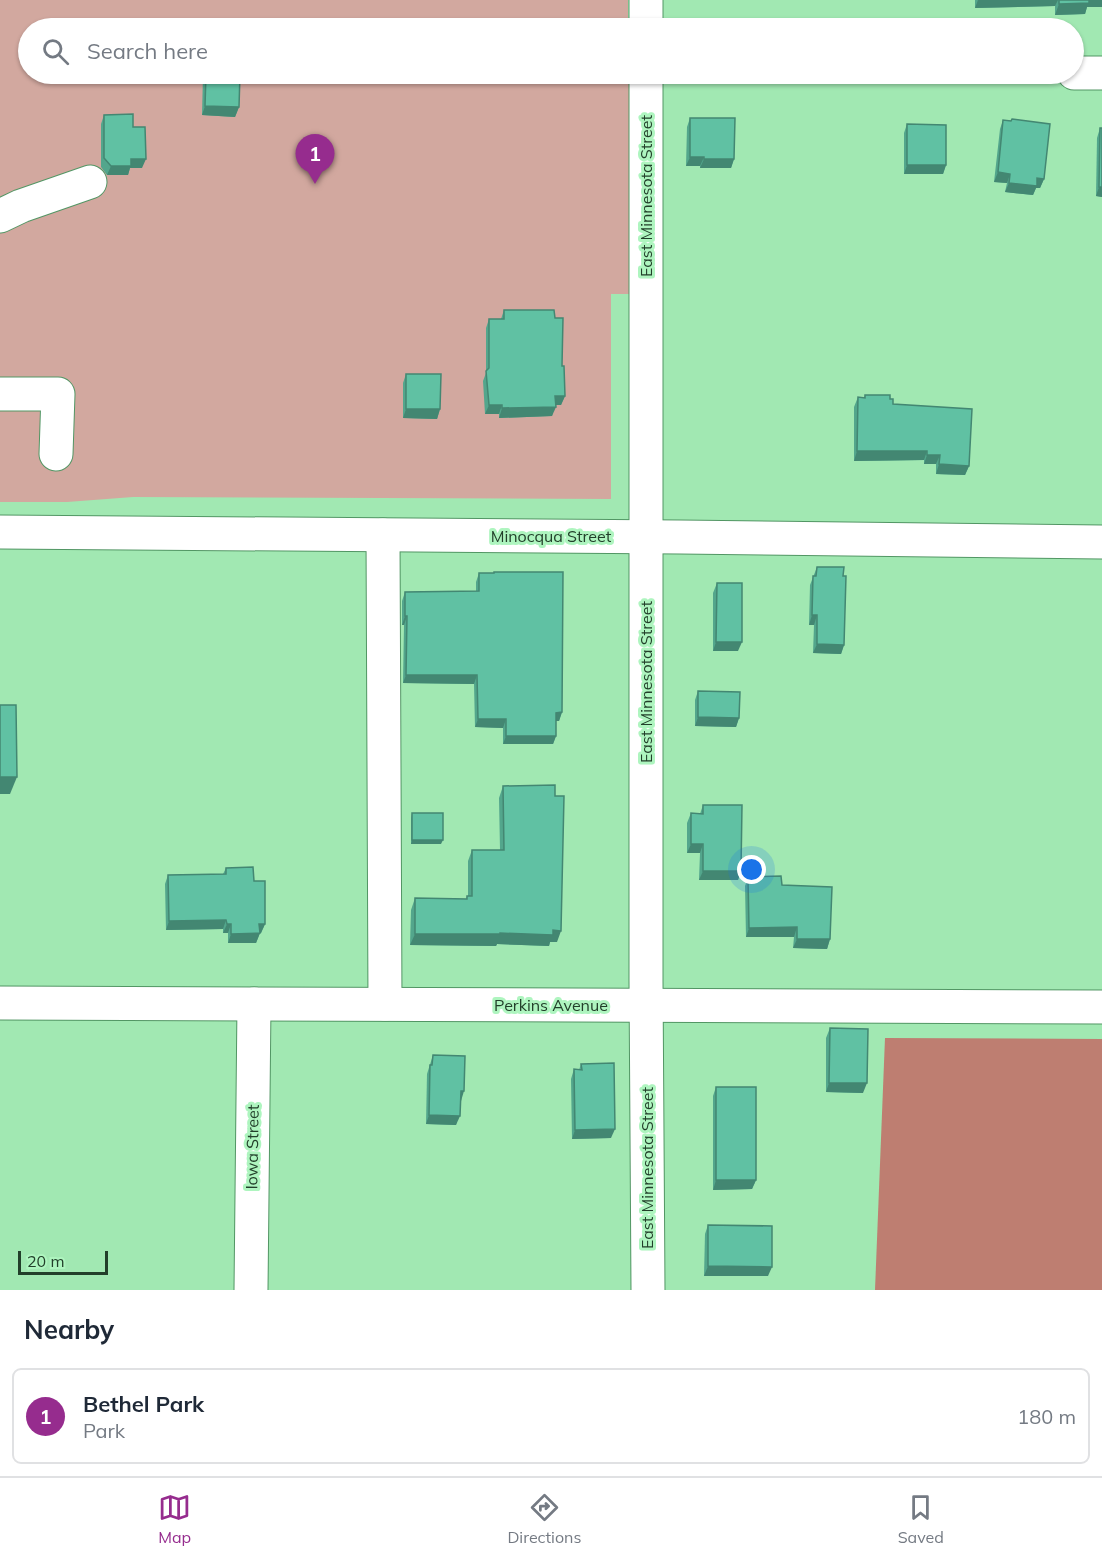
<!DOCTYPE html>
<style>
body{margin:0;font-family:Mulish,sans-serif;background:#f2f2f3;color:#1f2937}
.scale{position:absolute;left:18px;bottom:15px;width:90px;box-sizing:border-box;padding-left:6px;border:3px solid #223f2a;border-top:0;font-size:16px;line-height:21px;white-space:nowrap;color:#223f2a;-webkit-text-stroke:4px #aef5bf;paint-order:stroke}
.you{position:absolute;left:752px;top:870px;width:21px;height:21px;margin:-15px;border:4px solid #fff;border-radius:50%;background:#1a73e8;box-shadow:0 0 0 9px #1a73e833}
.badge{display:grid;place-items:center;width:39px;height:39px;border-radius:50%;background:#962c8e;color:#fff;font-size:20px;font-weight:700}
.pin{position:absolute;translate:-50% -50px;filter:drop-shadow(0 2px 3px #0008)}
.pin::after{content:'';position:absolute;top:32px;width:21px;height:18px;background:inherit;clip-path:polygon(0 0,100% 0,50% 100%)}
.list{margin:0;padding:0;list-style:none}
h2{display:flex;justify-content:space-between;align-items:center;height:78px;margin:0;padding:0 24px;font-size:26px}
h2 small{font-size:20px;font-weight:400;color:#747a83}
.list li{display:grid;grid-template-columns:39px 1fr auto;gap:18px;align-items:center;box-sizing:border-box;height:96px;margin:0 12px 12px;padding:0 12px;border:2px solid #e0e1e3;border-radius:9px}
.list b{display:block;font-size:22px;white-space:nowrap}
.list p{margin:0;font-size:20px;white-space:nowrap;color:#747a83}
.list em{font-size:20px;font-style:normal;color:#747a83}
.icon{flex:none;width:33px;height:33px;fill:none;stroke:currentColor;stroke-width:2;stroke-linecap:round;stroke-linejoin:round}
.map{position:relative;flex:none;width:1102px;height:1290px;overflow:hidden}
.search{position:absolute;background:#fff;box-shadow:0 2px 4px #0004;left:18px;right:18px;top:18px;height:66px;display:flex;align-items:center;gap:15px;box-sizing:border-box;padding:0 21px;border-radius:33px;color:#747a83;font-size:22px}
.sheet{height:186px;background:#fff}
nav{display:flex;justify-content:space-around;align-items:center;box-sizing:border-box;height:84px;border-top:2px solid #e0e1e3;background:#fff;font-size:16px;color:#747a83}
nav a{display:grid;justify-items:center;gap:3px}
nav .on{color:#962c8e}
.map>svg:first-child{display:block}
.green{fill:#d2a89f}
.forest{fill:#be7e71}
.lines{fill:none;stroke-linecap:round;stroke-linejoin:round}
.minor-casing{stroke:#529664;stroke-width:35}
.minor{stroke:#fff;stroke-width:33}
.wall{fill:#53a68c}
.shaded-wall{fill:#438772}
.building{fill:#60c1a3;stroke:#438772;stroke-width:1.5}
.labels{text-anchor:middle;stroke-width:6;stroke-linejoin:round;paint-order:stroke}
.street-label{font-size:16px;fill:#223f2a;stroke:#aef5bf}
</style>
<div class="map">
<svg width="1102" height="1290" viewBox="0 0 1102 1290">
<rect width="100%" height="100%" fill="#a1e8b2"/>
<!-- green -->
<polygon class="green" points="0,0 628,0 628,28 28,28 28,74 629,74 630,294 611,294 611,499 133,497 67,502 0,502"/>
<!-- forest -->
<polygon class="forest" points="885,1038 1102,1039 1102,1290 875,1290"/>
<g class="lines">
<defs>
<g id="minor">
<polyline points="646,0 646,28"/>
<polyline points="1074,73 1102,73"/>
<polyline points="646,74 646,981 648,1290"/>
<polyline points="0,216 21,206 90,182"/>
<polyline points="0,394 58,394 56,454"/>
<polyline points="0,532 680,537 1102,542"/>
<polyline points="383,535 385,1004"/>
<polyline points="0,1003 1102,1007"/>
<polyline points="251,1290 254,1004"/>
</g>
</defs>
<!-- minor casing -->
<use href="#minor" class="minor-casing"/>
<!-- minor -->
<use href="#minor" class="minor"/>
</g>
<!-- wall -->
<g class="wall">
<polygon points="975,0 1102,0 1102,7 1087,7 1085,14 1055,15 1055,6 975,8"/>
<polygon points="203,74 240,74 239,107 235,117 202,115"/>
<polygon points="104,115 133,127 142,168 130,168 128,175 107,175 101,167 101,124"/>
<polygon points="690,118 734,159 731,168 700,168 700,166 686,166 687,127"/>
<polygon points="1003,120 1044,179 1040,188 1036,188 1033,195 1005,192 1007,183 994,182 1000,129"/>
<polygon points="907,124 946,165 943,174 904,174 904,133"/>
<polygon points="1100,128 1102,197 1096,196 1097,138"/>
<polygon points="504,310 555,318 562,366 565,396 561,405 555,405 552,416 499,418 499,414 485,414 483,381 486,373 486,328 489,319 501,319"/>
<polygon points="406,374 440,409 437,419 403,418 403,383"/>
<polygon points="865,395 890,399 893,404 969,466 965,475 936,474 936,464 924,464 924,460 854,461 854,407 858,397 864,398"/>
<polygon points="817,567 843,576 844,645 841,654 813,653 814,625 809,625 810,585"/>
<polygon points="479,573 562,712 559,721 556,721 556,736 553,744 503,744 503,728 475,727 474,684 403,683 404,625 402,625 402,601 405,592 476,591 476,582"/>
<polygon points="717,583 738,651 713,651 713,593"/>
<polygon points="698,691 739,718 736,727 695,726 695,700"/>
<polygon points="503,786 557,942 550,942 549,946 497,944 496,946 410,945 411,910 415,898 466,899 467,896 468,896 468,861 472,850 500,850 499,798"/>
<polygon points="703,805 741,871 738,880 699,880 700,853 687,853 687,823 691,813 700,814"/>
<polygon points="412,813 441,844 411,844 411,818"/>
<polygon points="226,868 254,881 265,924 261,933 260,933 256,943 228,943 228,933 223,933 223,929 166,930 165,884 168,875 223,874"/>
<polygon points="748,877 782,885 830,939 827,949 793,948 794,937 746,937 745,886"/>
<polygon points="830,1028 863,1093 826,1092 826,1038"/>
<polygon points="433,1055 461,1101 456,1125 426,1124 427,1074"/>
<polygon points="581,1064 611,1138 572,1139 571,1079 574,1069 579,1070"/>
<polygon points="716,1087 756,1180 752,1189 713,1190 713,1096"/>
<polygon points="708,1225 768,1276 704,1276 705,1234"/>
</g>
<!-- shaded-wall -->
<g class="shaded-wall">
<polygon points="978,0 1058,0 1055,6 975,8"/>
<polygon points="1088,0 1102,0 1102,7 1087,7 1085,14 1055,15 1059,4"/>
<polygon points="205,106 239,107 235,117 202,115"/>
<polygon points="690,157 704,157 700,166 686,166"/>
<polygon points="131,159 146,159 142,168 130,168 128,175 107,175 111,166"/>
<polygon points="704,159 734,159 731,168 700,168"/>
<polygon points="907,165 946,165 943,174 904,174"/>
<polygon points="998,172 1010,174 1007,183 994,182"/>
<polygon points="1037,178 1044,179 1040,188 1036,188 1033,195 1005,192 1009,183"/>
<polygon points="1099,187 1102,187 1102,197 1096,196"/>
<polygon points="555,396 565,396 561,405 552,405"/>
<polygon points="489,405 502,405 499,414 485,414"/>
<polygon points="556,407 552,416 499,418 502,408"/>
<polygon points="406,409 440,409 437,419 403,418"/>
<polygon points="857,451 927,451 924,460 854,461"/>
<polygon points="927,455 940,455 936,464 924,464"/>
<polygon points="939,464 969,466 965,475 936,474"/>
<polygon points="812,615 817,615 814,625 809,625"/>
<polygon points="405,616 407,616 404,625 402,625"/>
<polygon points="716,642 742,642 738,651 713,651"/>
<polygon points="817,644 844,645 841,654 813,653"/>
<polygon points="406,675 477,675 474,684 403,683"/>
<polygon points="562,712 559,721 553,721 556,713"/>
<polygon points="698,717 739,718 736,727 695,726"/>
<polygon points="478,719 506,719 503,728 475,727"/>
<polygon points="506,736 556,736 553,744 503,744"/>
<polygon points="0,777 17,777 10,794 0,794"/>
<polygon points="412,840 443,840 441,844 411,844"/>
<polygon points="691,844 703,844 700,853 687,853"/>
<polygon points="703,871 741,871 738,880 699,880"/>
<polygon points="226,920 223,929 166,930 169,921"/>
<polygon points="227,924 231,924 228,933 223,933"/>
<polygon points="259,924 265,924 261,933 256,933"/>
<polygon points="797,927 794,937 746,937 749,928"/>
<polygon points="553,930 561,931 557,942 550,942 549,946 497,944 496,946 410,945 415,934 500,933"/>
<polygon points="260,933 256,943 228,943 231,934"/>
<polygon points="797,939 830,939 827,949 793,948"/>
<polygon points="829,1083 867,1083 863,1093 826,1092"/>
<polygon points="461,1091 464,1091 461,1101 457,1100"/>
<polygon points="429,1115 460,1116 456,1125 426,1124"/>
<polygon points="615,1129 611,1138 572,1139 575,1130"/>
<polygon points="716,1180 756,1180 752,1189 713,1190"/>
<polygon points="708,1266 772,1267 768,1276 704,1276"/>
</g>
<!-- building -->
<g class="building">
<polygon points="1059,0 1089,0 1089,3 1059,4"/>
<polygon points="206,74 240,74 239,107 205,106"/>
<polygon points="133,114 133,127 145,127 146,159 131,159 131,166 111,166 104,158 104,115"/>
<polygon points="690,118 735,118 734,159 704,159 704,157 690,157"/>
<polygon points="1012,119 1050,124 1044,179 1037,178 1037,186 1009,183 1010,174 998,172 1003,120 1011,121"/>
<polygon points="907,124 946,125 946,165 907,165"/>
<polygon points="1100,128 1102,128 1102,187 1099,187"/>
<polygon points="504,310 554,310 555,318 563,318 562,366 564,366 565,396 555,396 556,407 502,408 502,405 489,405 486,371 489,368 489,319 504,319"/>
<polygon points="406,374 441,374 440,409 406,409"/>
<polygon points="865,395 890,395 890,399 893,399 893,404 972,409 969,466 939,464 940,455 927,455 927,451 857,451 858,397 865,398"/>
<polygon points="817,567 844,567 843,576 846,576 844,645 817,644 817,615 812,615 813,576 816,576"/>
<polygon points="494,572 563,572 562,712 556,713 556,736 506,736 506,719 478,719 477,675 406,675 407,616 405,616 405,592 479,591 479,573 494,573"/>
<polygon points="717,583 742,583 742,642 716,642"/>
<polygon points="698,691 740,692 739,718 698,717"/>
<polygon points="0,705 16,705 17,777 0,777"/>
<polygon points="555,785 555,796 564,796 561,931 553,930 553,935 500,933 500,934 415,934 415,898 467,899 467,896 472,896 472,850 504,850 503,786"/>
<polygon points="703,805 742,805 741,871 703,871 703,844 691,844 691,813 703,814"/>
<rect x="412" y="813" width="31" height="27"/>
<polygon points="253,867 254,881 265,881 265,924 259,924 260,933 231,934 231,924 227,924 226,920 169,921 168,875 226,874 226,868"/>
<polygon points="781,876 782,885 832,887 830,939 797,939 797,927 749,928 748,877"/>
<polygon points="830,1028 868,1029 867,1083 829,1083"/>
<polygon points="433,1055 465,1056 464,1091 461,1091 460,1116 429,1115 430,1065 432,1065"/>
<polygon points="614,1063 615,1129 575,1130 574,1069 582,1070 581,1064"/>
<rect x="716" y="1087" width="40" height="93"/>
<polygon points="708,1225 772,1226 772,1267 708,1266"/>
</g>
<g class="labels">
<!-- street labels -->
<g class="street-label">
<text transform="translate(646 196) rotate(-90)" y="6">East Minnesota Street</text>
<text x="551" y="542">Minocqua Street</text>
<text transform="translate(646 682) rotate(-90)" y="6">East Minnesota Street</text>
<text x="551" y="1011">Perkins Avenue</text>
<text transform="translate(252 1147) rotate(-89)" y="6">Iowa Street</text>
<text transform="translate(647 1168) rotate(-90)" y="6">East Minnesota Street</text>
</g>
</g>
</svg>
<div class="scale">20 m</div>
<div class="you"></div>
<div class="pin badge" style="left:315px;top:184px">1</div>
<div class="search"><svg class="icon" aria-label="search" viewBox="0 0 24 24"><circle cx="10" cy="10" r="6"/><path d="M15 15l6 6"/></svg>Search here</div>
</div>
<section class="sheet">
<h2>Nearby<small></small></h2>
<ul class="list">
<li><span class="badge">1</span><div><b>Bethel Park</b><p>Park</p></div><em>180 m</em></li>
</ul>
</section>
<nav>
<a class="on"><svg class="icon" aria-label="map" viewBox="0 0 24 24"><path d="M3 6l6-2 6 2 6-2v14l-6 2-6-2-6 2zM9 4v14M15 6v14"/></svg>Map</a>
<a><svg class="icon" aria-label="directions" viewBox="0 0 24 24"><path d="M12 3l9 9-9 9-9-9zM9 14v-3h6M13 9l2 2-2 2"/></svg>Directions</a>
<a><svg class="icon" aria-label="saved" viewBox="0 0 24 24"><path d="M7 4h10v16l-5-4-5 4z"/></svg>Saved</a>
</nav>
